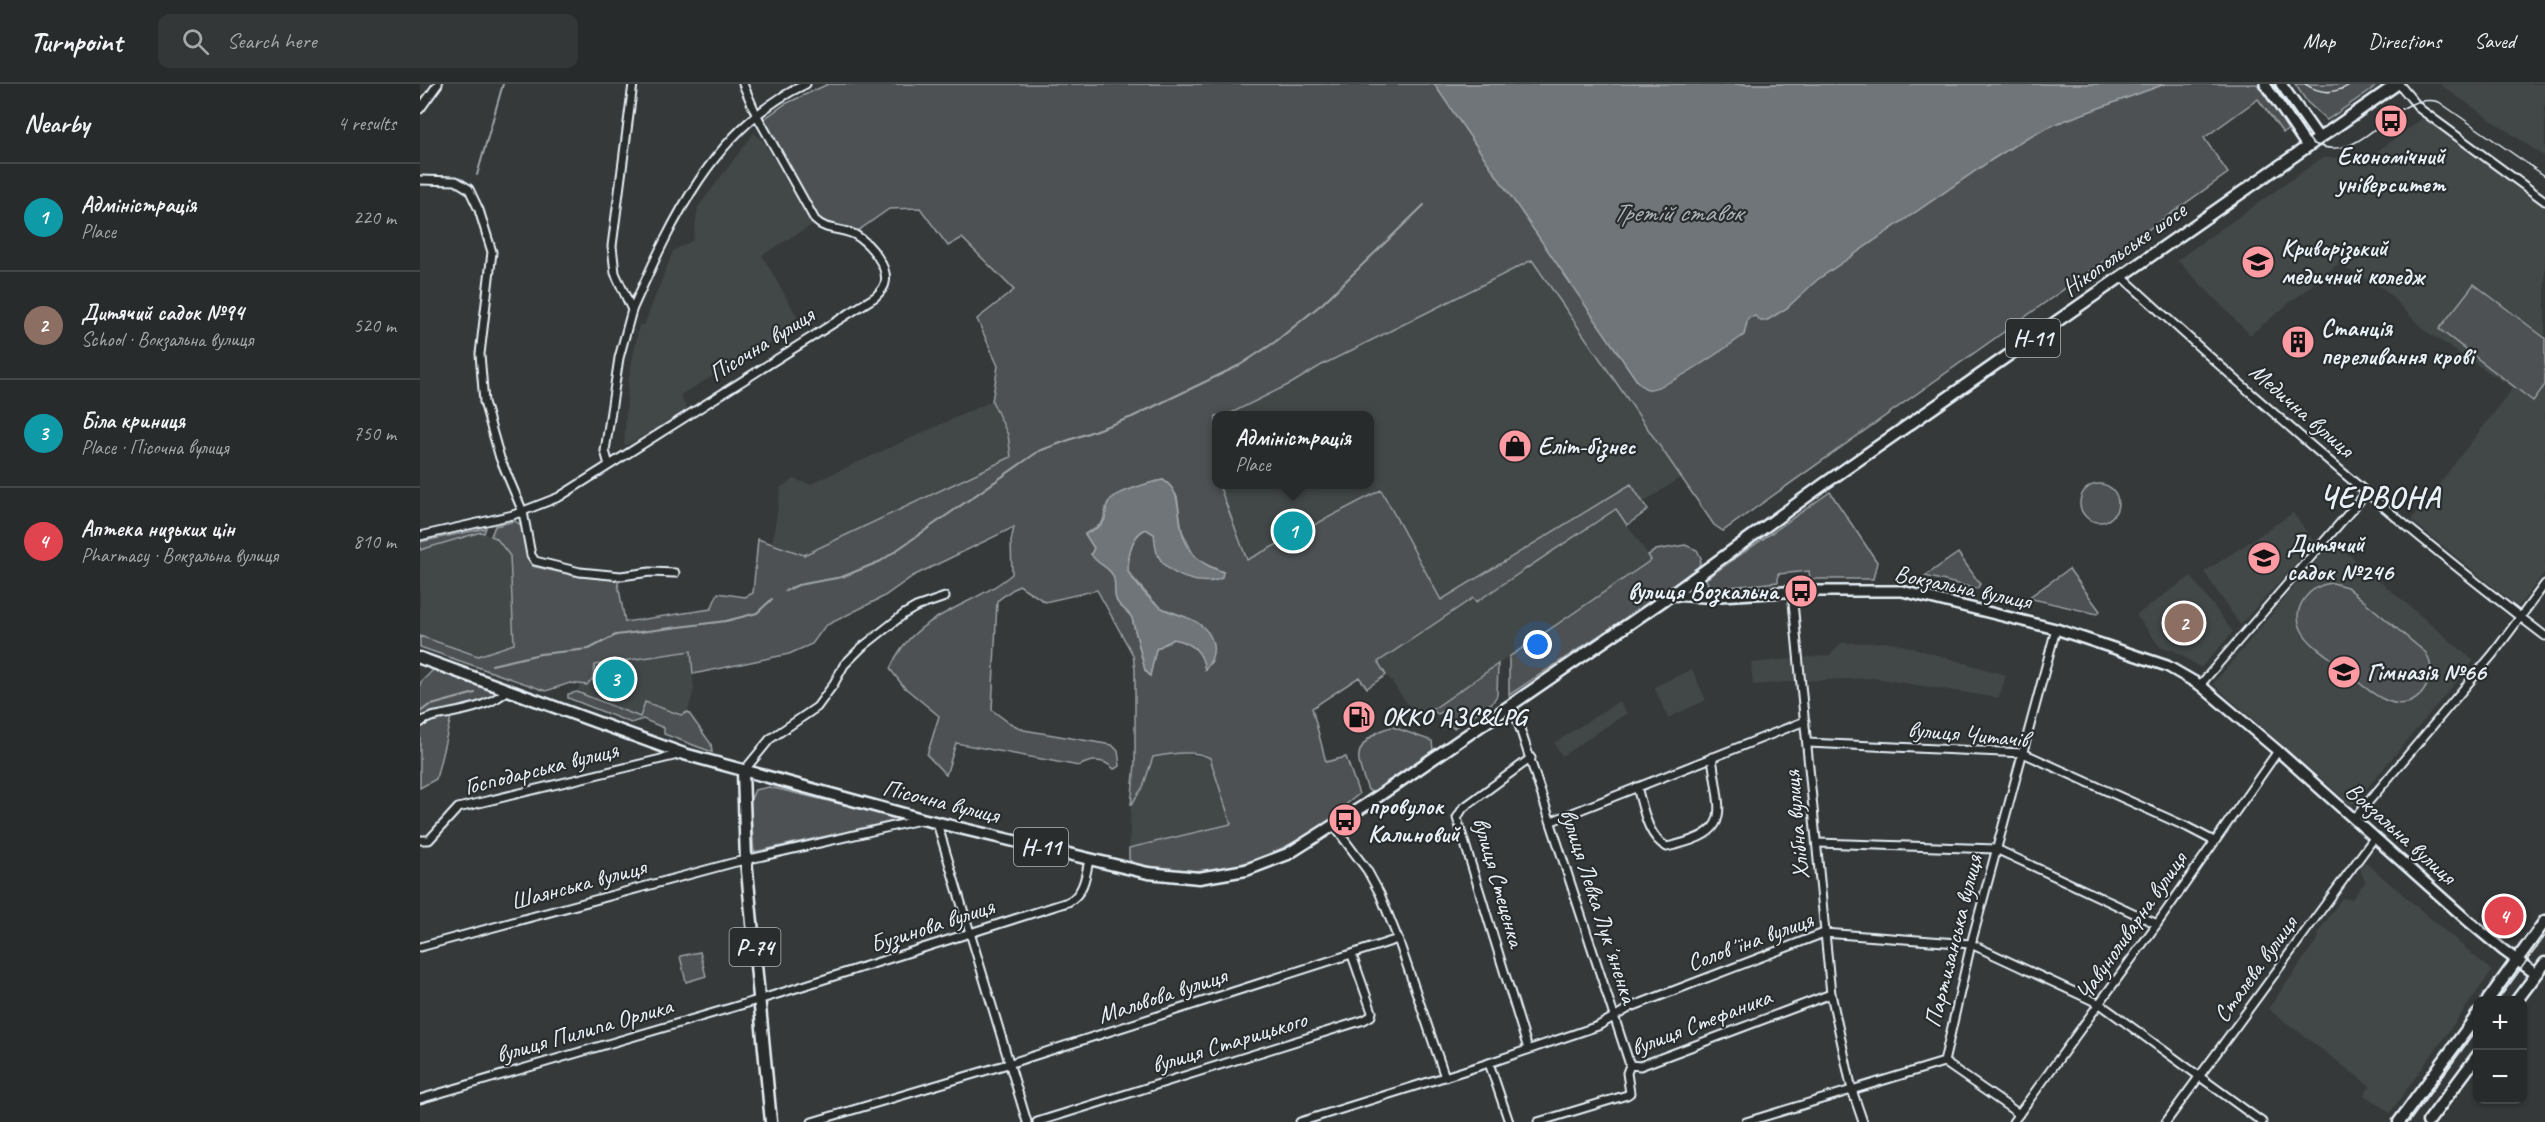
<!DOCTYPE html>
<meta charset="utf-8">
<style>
body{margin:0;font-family:Caveat,sans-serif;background:#343738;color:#f1f3f6}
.controls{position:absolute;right:18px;bottom:18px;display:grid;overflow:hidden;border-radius:12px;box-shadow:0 2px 4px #0004}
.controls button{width:54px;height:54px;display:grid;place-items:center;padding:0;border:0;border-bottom:2px solid #444748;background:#282b2c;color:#f1f3f6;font:30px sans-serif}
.you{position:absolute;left:1118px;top:561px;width:21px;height:21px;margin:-15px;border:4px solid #fff;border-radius:50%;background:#1a73e8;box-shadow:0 0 0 9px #1a73e833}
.badge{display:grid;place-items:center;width:39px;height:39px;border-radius:50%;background:#1a73e8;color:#fff;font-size:20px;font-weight:700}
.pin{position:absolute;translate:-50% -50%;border:3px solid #fff;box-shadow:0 2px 6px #0006}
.popup{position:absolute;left:792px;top:327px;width:162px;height:78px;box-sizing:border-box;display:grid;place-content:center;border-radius:12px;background:#282b2c;filter:drop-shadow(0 2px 4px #0005);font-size:20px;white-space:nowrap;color:#a5a7a9}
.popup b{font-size:22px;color:#f1f3f6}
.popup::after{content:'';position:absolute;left:50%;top:100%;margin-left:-12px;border:12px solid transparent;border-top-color:#282b2c}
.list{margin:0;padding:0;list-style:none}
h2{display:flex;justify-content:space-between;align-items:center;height:78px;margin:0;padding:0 24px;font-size:26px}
h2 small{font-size:20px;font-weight:400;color:#a5a7a9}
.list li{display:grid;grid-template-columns:39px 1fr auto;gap:18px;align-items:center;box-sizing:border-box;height:108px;padding:0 24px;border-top:2px solid #444748}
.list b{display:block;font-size:22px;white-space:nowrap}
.list p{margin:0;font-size:20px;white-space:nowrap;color:#a5a7a9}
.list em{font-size:20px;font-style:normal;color:#a5a7a9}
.icon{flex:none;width:33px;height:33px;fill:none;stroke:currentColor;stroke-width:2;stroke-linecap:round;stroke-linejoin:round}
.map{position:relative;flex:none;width:2125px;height:1038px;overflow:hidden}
header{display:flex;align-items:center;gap:36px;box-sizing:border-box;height:84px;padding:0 30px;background:#282b2c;border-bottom:2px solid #444748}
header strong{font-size:28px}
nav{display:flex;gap:33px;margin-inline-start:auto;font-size:21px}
.search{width:420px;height:54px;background:#343738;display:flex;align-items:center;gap:15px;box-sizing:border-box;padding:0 21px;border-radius:12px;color:#a5a7a9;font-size:22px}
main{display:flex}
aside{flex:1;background:#282b2c}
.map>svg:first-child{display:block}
.built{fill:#424647}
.green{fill:#4d5152;stroke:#9aa1a5;stroke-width:1.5;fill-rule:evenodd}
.water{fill:#707579;stroke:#a0a7ac;stroke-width:1.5}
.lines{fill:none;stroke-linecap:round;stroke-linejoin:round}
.stream{stroke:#a0a7ac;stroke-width:2}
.street-casing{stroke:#e8f1f8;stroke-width:11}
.secondary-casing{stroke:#e8f1f8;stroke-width:14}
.primary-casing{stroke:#e8f1f8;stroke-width:15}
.street{stroke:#2a2d2e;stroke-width:7}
.secondary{stroke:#2a2d2e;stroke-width:9}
.primary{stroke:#2a2d2e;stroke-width:10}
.tram{stroke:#e8f1f8;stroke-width:1.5}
.labels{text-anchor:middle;stroke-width:4.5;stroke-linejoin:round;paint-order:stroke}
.shield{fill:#2a2d2e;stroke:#afb6bb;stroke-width:1.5}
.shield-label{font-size:22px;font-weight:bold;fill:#e8f1f8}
.poi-label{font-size:24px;font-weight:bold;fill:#e8f1f8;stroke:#2a2d2e;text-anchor:start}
.street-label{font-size:24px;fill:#e8f1f8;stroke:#2a2d2e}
.water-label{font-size:26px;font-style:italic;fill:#acb3b8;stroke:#2a2d2e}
.district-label{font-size:30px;font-weight:bold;letter-spacing:1.5px;fill:#e8f1f8;stroke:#2a2d2e}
</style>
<header>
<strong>Turnpoint</strong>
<div class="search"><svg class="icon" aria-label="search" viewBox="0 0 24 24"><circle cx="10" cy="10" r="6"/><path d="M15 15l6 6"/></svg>Search here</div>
<nav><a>Map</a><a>Directions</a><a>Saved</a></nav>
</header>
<main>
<aside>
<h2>Nearby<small>4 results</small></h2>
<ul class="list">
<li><span class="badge" style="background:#0f9aa8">1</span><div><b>Адміністрація</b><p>Place</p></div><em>220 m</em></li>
<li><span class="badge" style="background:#8d6e63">2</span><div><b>Дитячий садок №94</b><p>School · Вокзальна вулиця</p></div><em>520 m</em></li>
<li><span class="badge" style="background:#0f9aa8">3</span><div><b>Біла криниця</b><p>Place · Пісочна вулиця</p></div><em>750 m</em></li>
<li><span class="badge" style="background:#e0444e">4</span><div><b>Аптека низьких цін</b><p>Pharmacy · Вокзальна вулиця</p></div><em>810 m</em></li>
</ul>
</aside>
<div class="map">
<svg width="2125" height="1038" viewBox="0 0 2125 1038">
<rect width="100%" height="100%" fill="#35393a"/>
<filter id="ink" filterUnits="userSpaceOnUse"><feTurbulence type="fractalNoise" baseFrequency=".0167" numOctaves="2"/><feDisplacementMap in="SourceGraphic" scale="12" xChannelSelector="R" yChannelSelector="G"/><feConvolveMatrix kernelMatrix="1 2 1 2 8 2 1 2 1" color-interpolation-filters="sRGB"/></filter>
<g filter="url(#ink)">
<!-- built -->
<g class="built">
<polygon points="2019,0 2125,0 2125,73"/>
<polygon points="2003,34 2125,123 2125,488 2098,523 1991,436 2093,304 2005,247 1965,206 1918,180 1830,251 1757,176 1902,74 1951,72"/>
<polygon points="334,49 344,58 392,141 342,171 382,241 260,311 268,327 207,361 204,360 208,298 219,241 224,241 253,167 273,156 278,123"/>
<polygon points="1112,176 1261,393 1223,419 1211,401 1020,516 961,406 827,476 799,401 950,400 950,332 812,332 811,329 872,299 900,282"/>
<polygon points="572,317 588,351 591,373 384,471 352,460 361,403 374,395 390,400"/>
<polygon points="1196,424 1231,475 1003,632 992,626 957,578 1054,513 1057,518"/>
<polygon points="1873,429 1895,459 1820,541 1784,488"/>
<polygon points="61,448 77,455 90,472 94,560 58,572 0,552 0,466"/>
<polygon points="1913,457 2054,577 1932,722 1793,600"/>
<polygon points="1771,492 1813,548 1781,584 1755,567 1741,564 1716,531"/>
<polygon points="1472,558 1586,591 1579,614 1453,594 1381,597 1333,601 1331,579 1410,571 1421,559"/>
<polygon points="271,567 274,606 268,628 261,631 226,618 220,633 157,608 167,582"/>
<polygon points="1272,585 1286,616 1248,634 1234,603"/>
<polygon points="1199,617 1207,629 1142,672 1134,659"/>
<polygon points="758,669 790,674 811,741 709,764 711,721 723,703 732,673"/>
<polygon points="1945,778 2072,887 1970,1029 1944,1011 1950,1002 1848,925 1899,853 1897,850 1922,814 1932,815 1945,798 1940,785"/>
</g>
<!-- green -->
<g class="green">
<path d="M408 0H1837L1869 45 1863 49 1838 15 1784 54 1808 89 1303 447 1294 441 1112 176 900 282 872 299 811 329 812 331 796 332V400L799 401 827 476 961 406 1021 516 1211 400 1228 426 1207 441 1196 425 1056 518 1053 514 958 578 966 591 947 604 939 593 892 624 906 678 926 673 939 710 924 722 921 729C882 755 837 782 789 786 764 788 740 785 715 782L709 775V764L811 740 790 674C774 665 750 670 733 673L723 703 711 721 715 680V586L713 571 677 506 625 518 599 501 577 517 572 626 588 638 604 646 692 661 698 667 700 682 694 685C684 675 672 675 659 682L536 659 526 691 507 671 519 632 484 603 470 585C492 529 551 525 592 490L591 457 594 443 493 492 463 513 405 542 392 560 369 570 273 590 271 567 175 581 173 594 167 601 150 599 126 607 0 563V552L58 572 94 560 90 472 77 455 71 452 75 442 95 437 102 442 112 482 160 493 197 494 205 538 291 525 298 509 325 513 333 509 338 455 384 471 591 373 588 351 572 317 578 282 557 235 594 206 542 154 528 162 500 124 469 125 439 146 412 143 403 139 390 124 344 35 365 20ZM743 396 757 412 762 447 772 468 778 477 803 488 777 497 755 488 734 450 726 445C710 452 708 473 708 488L733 517 742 524 766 533 792 577 785 585C782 566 772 559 753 555L736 565 730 591 725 586 712 534C708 526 699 523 696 515 694 509 696 502 695 495 692 485 678 477 671 470L674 464 665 450C680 440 684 444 685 424 703 409 721 400 743 396Z"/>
<polygon points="1875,0 1959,0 1907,36 1887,18"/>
<polygon points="2054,200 2125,254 2125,301 2113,317 2019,245"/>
<circle cx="1679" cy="419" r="19"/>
<polygon points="1410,408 1457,478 1453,495 1390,495 1389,487 1358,490 1358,498 1290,505 1286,495"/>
<polygon points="66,444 64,449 61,448 0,466 0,458"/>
<polygon points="1265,461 1277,466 1281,474 1279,482 1236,514 1089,611 1089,573 1231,476 1228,471 1236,466"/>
<polygon points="1538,469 1560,500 1557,505 1505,492"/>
<polygon points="1649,485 1680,527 1677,530 1608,514"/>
<path d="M1913 499 1927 503 2006 569C2012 580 2013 592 2006 603 1981 645 1938 597 1916 578 1905 570 1889 560 1882 547 1870 524 1889 501 1913 499Z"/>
<polygon points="19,580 88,606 76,616 32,629 16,695 0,704 0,599"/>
<polygon points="1078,580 1077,611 1073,618 1034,644 1025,640 1030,636 1024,627 1018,630 1012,626"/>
<polygon points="157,608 220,633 225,618 261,631 268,628 291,660 292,668 244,650 244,644 223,635 211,639 148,614 148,610"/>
<path d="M973 643 1012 657 1013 666 952 708 948 706C940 683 929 667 955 650 961 646 965 644 973 643Z"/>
<polygon points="349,703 358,705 483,735 334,768 330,717 335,706"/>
<polygon points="280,868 286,892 266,898 260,872"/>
</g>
<!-- water -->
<g class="water">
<path d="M1014 0H1745L1638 39 1606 54 1570 77 1397 196 1367 224 1346 237H1341L1335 232 1328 234 1324 251C1307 263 1247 305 1229 305 1223 305 1221 300 1217 297Z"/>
<path d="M743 396C775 414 738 466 803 488L802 494C782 504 746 492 737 469 735 463 735 456 734 450L726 445C710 452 708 473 708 488 717 501 727 514 740 523 752 531 767 531 778 539 796 551 798 570 785 586 782 566 772 559 753 555L736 565 730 592 725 586 712 534C708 526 698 523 696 515 693 507 697 498 692 490 686 481 676 480 671 470L674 464 665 450C671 446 681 444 684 437 688 430 683 422 691 415 700 407 731 398 743 396Z"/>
</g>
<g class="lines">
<!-- stream -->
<g class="stream">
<polyline points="57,91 83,0"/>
<polyline points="365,507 378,501 422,493 461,477 619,367 712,333 820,281 855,258 903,219 1004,121"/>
<polyline points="72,581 120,570 169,565 196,551 306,537 337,529 352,515"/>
<polyline points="0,628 8,622 55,609"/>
</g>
<defs>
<g id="street">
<polyline points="1979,0 2000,25 2125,117"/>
<polyline points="0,25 18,0"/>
<polyline points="0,96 36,97 49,105 59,126 72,168 60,270 64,318 80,374 103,428 111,471 115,477 160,488 201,492 230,488 255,489"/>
<path d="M1701 192C1837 317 1978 440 2125 552"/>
<path d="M212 226C251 139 294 42 386 0"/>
<polyline points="189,381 185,367 199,274 212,226 195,189 192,162 213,0"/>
<path d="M0 452 93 431 139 413 455 213C459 209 464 205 465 199 469 183 450 160 437 152 423 143 407 148 395 136L336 30 323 0"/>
<polyline points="1372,508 1411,910 1432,1006 1443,1038"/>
<polyline points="1780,601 1947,408"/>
<polyline points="1092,620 1210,981"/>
<path d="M0 639C10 631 19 632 31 629 52 625 72 620 88 606"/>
<polyline points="1388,659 1603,669 1767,743 1794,757"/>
<polyline points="323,688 350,655 397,623 413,601 424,581 441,564 484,530 496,523 525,513"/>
<path d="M1217 703C1223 723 1227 753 1247 763 1315 748 1299 731 1292 673"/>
<polyline points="1934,735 2073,570 2125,500"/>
<polyline points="1132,737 1385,637"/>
<polyline points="517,739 607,1038"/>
<polyline points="0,756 9,756 38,724 262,670"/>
<polyline points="1398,759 1576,765 1737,840"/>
<polyline points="978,855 1025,993"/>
<polyline points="0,863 312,779 500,736"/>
<polyline points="1108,965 1037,734 1043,724 1111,674"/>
<polyline points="1524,978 1599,1030"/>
<polyline points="1069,979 1089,1038"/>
<path d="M0 1015 348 913 648 818C664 810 666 791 669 775"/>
<polyline points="392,1038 588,980 978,855 960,810 947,786 914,742"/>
<polyline points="617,1038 944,936 951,932 952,928 932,871"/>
<polyline points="880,1038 1069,979 1178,942 1211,923 1404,849 1551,860 1680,920 1842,1038"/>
<polyline points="1118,1038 1207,1011 1210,1009 1207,989 1210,981 1220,982 1411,910"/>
<polyline points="1326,1038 1524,978 1551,860 1636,545"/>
<polyline points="1593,1038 1737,840 1858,667"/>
<polyline points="1746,1038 1954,754"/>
</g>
<g id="secondary">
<polyline points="1845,0 1887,62"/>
<polyline points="1861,0 1899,54"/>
<polyline points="1251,511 1284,513 1381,507 1482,507 1636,545 1747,582 1780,601 1858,667 2047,836 2083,866 2116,890"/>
</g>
<g id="primary">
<polyline points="0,574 264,670 502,735 728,789 779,794 826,786 868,770 947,720 1251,511 1404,400 1977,0"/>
<polyline points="323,688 326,776 351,1038"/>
<polyline points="2068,916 2125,837"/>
<polyline points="2097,916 2125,879"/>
<polyline points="1979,1038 2058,930"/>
<polyline points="2008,1038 2058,971"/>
</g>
</defs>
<!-- street casing -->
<use href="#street" class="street-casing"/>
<!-- secondary casing -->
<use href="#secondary" class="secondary-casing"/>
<!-- primary casing -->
<use href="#primary" class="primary-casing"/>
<!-- street -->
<use href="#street" class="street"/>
<!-- secondary -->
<use href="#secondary" class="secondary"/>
<!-- primary -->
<use href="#primary" class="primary"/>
<!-- tram -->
<g class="tram">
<path d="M1851 0 1892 59C1946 85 1970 5 2019 18L2125 92"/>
<path d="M1885 0C1900 10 1916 10 1931 0"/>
<polyline points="2078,916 2125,852"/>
<polyline points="1989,1038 2058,944"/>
</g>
</g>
</g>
<!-- icons -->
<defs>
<symbol id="bus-disc" viewBox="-11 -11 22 22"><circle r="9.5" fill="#ff9aa2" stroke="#2a2d2e"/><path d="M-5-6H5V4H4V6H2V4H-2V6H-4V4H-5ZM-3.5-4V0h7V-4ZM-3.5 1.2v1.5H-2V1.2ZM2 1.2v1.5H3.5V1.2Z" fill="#111"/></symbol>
<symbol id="university-disc" viewBox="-11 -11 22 22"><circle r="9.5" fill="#ff9aa2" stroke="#2a2d2e"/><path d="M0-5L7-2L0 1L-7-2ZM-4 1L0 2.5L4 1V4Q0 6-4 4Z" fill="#111"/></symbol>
<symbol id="building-disc" viewBox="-11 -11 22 22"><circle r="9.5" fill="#ff9aa2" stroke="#2a2d2e"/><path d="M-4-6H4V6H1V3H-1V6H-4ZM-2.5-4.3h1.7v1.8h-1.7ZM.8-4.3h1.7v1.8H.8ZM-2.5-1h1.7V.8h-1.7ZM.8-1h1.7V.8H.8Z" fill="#111"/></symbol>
<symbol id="shop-disc" viewBox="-11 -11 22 22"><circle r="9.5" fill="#ff9aa2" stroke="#2a2d2e"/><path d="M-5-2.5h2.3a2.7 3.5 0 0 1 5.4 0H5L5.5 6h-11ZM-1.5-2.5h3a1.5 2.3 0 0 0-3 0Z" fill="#111"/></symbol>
<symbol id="school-disc" viewBox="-11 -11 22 22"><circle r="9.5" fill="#ff9aa2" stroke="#2a2d2e"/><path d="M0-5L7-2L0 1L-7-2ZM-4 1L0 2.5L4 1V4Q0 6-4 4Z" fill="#111"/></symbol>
<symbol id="fuel-disc" viewBox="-11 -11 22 22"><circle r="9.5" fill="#ff9aa2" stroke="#2a2d2e"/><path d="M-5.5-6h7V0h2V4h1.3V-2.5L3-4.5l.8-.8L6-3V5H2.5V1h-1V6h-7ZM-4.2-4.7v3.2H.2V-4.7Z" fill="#111"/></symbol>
</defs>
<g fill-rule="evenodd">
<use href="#bus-disc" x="1952" y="18" width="38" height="38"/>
<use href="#university-disc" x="1819" y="159" width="38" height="38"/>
<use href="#building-disc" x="1859" y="239" width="38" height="38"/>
<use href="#shop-disc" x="1076" y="343" width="38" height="38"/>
<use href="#school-disc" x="1825" y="455" width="38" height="38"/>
<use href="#bus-disc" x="1362" y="488" width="38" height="38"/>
<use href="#school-disc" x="1905" y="569" width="38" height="38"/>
<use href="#fuel-disc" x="920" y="614" width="38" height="38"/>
<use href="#bus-disc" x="906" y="717" width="38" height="38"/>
</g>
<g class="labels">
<!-- shield labels -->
<g class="shield">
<rect x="1586" y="235" width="54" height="38" rx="4.5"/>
<rect x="594" y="744" width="54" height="38" rx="4.5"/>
<rect x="309.5" y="844" width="51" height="38" rx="4.5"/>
</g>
<g class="shield-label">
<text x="1613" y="262">Н-11</text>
<text x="621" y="771">Н-11</text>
<text x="335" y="871">Р-74</text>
</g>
<!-- poi labels -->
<g class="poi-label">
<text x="1971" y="80" text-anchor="middle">Економічний<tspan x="1971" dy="28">університет</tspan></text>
<text x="1861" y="172">Криворізький<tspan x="1861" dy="28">медичний коледж</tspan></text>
<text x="1901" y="252">Станція<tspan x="1901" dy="28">переливання крові</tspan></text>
<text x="1118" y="370">Еліт-бізнес</text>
<text x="1867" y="468">Дитячий<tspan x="1867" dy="28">садок №246</tspan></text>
<text x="1358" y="515" text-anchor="end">вулиця Возкальна</text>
<text x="1947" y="596">Гімназія №66</text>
<text x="962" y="641">ОККО АЗС&amp;LPG</text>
<text x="948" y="730">провулок<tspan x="948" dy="28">Калиновий</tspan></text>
</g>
<!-- street labels -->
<g class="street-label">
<text transform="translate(1704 165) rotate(-35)" y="8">Нікопольське шосе</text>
<text transform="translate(341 260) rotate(-32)" y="8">Пісочна вулиця</text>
<text transform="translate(1882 326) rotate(41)" y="8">Медична вулиця</text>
<text transform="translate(1543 503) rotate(12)" y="8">Вокзальна вулиця</text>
<text transform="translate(1548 650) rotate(5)" y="8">вулиця Читачів</text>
<text transform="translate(121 684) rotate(-14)" y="8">Господарська вулиця</text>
<text transform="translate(521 717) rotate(14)" y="8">Пісочна вулиця</text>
<text transform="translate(1376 741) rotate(-95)" y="8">Хлібна вулиця</text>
<text transform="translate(1981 749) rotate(42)" y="8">Вокзальна вулиця</text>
<text transform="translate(1079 798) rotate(74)" y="8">вулиця Стеценка</text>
<text transform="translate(158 800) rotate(-15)" y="8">Шаянська вулиця</text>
<text transform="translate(1179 822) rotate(72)" y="8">вулиця Левка Лукʼяненка</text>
<text transform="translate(512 841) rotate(-18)" y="8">Бузинова вулиця</text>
<text transform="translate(1711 842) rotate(-55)" y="8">Чавуноливарна вулиця</text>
<text transform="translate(1330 857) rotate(-20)" y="8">Соловʼїна вулиця</text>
<text transform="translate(1533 857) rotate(-76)" y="8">Партизанська вулиця</text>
<text transform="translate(1835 885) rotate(-54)" y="8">Сталева вулиця</text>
<text transform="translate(742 911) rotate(-18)" y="8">Мальвова вулиця</text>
<text transform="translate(1281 938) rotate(-21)" y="8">вулиця Стефаника</text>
<text transform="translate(164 946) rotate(-16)" y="8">вулиця Пилипа Орлика</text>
<text transform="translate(809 958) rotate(-17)" y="8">вулиця Старицького</text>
</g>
<!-- water labels -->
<g class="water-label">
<text x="1257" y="137">Третій ставок</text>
</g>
<!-- district labels -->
<g class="district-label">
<text x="1960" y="423">ЧЕРВОНА</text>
</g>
</g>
</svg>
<div class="controls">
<button>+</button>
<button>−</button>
</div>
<div class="you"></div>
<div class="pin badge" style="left:873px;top:447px;background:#0f9aa8">1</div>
<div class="popup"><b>Адміністрація</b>Place</div>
<div class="pin badge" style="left:1764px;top:539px;background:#8d6e63">2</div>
<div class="pin badge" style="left:195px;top:595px;background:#0f9aa8">3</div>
<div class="pin badge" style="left:2084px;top:832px;background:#e0444e">4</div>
</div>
</main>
